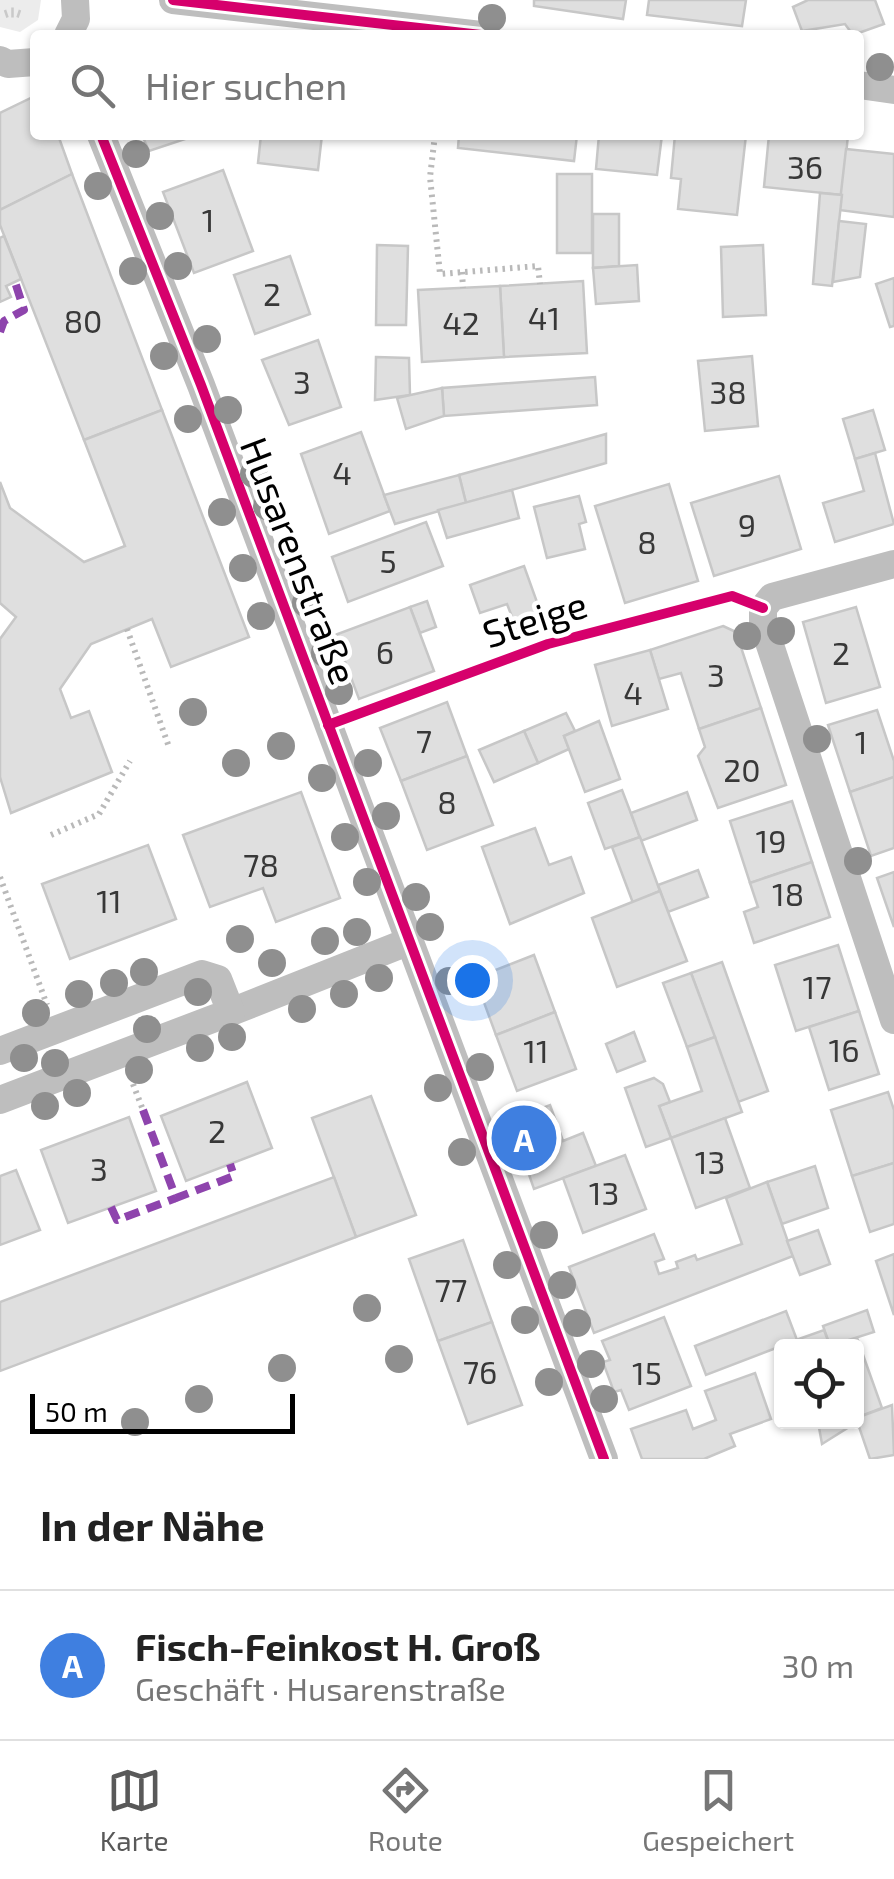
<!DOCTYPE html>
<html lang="de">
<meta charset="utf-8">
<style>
body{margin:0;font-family:"Exo 2",sans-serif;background:#f6f6f6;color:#222}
.controls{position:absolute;right:30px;bottom:30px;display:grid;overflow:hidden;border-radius:10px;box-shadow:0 2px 8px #0004}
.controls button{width:90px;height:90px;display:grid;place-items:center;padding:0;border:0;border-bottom:2px solid #e0e0e0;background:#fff;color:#222;font:50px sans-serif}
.scale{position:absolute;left:30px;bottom:25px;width:265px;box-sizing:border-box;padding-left:10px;border:5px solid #000;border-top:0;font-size:28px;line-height:35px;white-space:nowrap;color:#000;-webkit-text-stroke:8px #fff;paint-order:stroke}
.you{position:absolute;left:472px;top:980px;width:35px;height:35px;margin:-25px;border:8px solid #fff;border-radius:50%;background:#1a73e8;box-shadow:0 0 0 15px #1a73e833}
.badge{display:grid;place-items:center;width:65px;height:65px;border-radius:50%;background:#595959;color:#fff;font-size:32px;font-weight:700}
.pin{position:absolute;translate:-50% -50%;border:5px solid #fff;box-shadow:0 2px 10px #0006}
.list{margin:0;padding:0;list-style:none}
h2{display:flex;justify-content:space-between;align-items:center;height:130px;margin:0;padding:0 40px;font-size:42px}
h2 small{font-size:32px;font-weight:400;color:#767676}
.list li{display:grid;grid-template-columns:65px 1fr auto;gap:30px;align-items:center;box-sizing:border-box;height:150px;padding:0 40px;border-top:2px solid #e0e0e0}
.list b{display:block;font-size:38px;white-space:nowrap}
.list p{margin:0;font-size:32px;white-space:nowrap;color:#767676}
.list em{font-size:32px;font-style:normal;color:#767676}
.icon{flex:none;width:55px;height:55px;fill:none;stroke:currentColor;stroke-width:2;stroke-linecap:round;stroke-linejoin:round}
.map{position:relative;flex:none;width:894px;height:1459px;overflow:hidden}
.search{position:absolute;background:#fff;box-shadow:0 2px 8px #0004;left:30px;right:30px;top:30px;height:110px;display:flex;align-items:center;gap:25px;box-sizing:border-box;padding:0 35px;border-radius:10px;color:#767676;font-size:38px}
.sheet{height:280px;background:#fff}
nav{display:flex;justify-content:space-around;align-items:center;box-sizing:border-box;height:140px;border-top:2px solid #e0e0e0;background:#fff;font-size:28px;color:#767676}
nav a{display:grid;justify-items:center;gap:5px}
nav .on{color:#595959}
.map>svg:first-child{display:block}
.grass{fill:url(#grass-tufts)}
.building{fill:#dfdfdf;stroke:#c7c7c7;stroke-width:2.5}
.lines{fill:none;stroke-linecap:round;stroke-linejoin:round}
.path{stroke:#b9b9b9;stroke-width:6;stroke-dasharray:2.5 5;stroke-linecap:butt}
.lane{stroke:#bebebe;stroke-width:14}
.street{stroke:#bebebe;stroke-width:28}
.quiet{stroke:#8e44ad;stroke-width:8;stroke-dasharray:15 8;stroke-linecap:butt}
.cycleway-casing{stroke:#fff;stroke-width:16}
.cycleway{stroke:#d6006c;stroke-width:10}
.tree{fill:#8f8f8f}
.labels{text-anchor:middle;stroke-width:9;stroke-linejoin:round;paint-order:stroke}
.number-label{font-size:32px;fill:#383838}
.street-label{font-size:38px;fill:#000;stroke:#fff}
</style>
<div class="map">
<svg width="894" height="1459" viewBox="0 0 894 1459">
<defs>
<pattern id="grass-tufts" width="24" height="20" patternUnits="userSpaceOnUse" patternTransform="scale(2.5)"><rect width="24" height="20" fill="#ececec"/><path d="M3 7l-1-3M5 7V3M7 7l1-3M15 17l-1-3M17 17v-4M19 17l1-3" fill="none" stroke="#c9c9c9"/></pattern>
</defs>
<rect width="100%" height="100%" fill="#fff"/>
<!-- grass -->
<polygon class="grass" points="0,0 41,0 38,20 20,32 0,27"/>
<!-- building -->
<g class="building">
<polygon points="534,0 626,0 623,19 534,6"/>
<polygon points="649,0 746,0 742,26 647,15"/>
<polygon points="808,0 875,0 884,24 853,35 845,24 802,31 793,7"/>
<polygon points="35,96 35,135 58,135 72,174 0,210 0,113"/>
<polygon points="142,135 183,135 185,139 149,151"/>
<polygon points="261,135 322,135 318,170 258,163"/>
<polygon points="459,135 577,135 574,161 458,148"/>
<polygon points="599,135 662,135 657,175 596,169"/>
<polygon points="675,135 746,135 737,215 678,209 681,179 671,178"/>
<polygon points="769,135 848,135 842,195 764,187"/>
<polygon points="846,149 894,154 894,217 839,210"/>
<polygon points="223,170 253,251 194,273 163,192"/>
<polygon points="72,174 162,410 84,440 0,225 0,210"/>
<rect x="557" y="174" width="35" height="79"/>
<polygon points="820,193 842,195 832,286 813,284"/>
<polygon points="593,214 619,214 619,266 593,268"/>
<polygon points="839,221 866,224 860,277 833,282"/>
<polygon points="4,236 21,279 6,286 11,297 0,302 0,238"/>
<polygon points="377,245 408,246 406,325 376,325"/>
<polygon points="763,245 766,315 723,317 721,247"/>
<polygon points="290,256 310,314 255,334 234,275"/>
<polygon points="637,265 639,301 596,304 593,268"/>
<polygon points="894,278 894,326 890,327 876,284"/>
<polygon points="583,281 587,353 504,357 500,286"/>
<polygon points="500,286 504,357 422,362 418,290"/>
<polygon points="318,340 341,407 289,425 262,360"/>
<polygon points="752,356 758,426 705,431 698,361"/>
<polygon points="376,357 409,358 410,395 375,400"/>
<polygon points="595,377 597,405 444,416 442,388"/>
<polygon points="442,388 444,416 406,429 397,398"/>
<polygon points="162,410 249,637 171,667 152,619 91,644 60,689 71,718 89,711 112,772 11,813 0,777 0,639 16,617 0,603 0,482 10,508 84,562 125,546 84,440"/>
<polygon points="873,410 885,450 855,459 843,419"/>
<polygon points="361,432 390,511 329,534 301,454"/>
<polygon points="606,434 606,463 466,503 459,475"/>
<polygon points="875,453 894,524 835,542 823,503 864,491 855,459"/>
<polygon points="459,475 466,503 395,524 384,495"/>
<polygon points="779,476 801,549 714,576 691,503"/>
<polygon points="669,484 698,581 625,603 595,506"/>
<polygon points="512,490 519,518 447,538 438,510"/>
<polygon points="579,496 586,522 579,524 585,549 547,558 534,507"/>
<polygon points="426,522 443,566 348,602 332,557"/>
<polygon points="524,566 547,630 521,640 507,604 480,613 470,585"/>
<polygon points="427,601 436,627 420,633 410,607"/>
<polygon points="410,607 434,671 359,699 335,635"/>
<polygon points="856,607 880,687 826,703 803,622"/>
<polygon points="723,626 736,632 761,708 699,729 681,673 659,679 650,650"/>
<polygon points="650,650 668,709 612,726 595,665"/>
<polygon points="447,702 467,756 401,781 380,728"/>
<polygon points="761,708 786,785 718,808 698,756 705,747 699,729"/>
<polygon points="877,710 894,761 894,777 850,792 828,725"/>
<polygon points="566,713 575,731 564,736 569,749 538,763 524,731"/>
<polygon points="599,721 620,779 585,792 564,736"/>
<polygon points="524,731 538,763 494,782 479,750"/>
<polygon points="467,756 493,825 427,850 401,781"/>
<polygon points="894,777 894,848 871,856 850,792"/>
<polygon points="622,790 640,837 605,849 588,803"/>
<polygon points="301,792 340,898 276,922 263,888 210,907 183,835"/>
<polygon points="687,792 697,820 641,841 631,813"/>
<polygon points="792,801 812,862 750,883 730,821"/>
<polygon points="535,828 549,865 571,857 584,893 510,924 482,847"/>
<polygon points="640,837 660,891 633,903 612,847"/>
<polygon points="148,845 176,919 70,959 42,884"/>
<polygon points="812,862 830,917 754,943 744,912 758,907 750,883"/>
<polygon points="698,870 708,897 668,912 658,885"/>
<polygon points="894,872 894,927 877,878"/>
<polygon points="660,891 687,961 617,987 592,918"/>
<polygon points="838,945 859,1011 796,1031 775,965"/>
<polygon points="534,955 555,1012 496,1035 475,978"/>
<polygon points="722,962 768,1091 738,1102 691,973"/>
<polygon points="691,973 715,1037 687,1047 663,983"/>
<polygon points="859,1011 879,1074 829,1090 809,1027"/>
<polygon points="555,1012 576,1069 517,1091 496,1035"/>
<polygon points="634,1032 645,1061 617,1072 606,1044"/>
<polygon points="715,1037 742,1112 671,1138 659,1106 702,1091 687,1047"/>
<polygon points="654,1078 663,1084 670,1102 659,1106 671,1138 646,1147 625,1088"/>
<polygon points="247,1082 272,1148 186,1181 161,1116"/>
<polygon points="888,1092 894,1110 894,1163 852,1176 831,1110"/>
<polygon points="371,1096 416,1215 356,1237 312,1118"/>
<polygon points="550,1105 563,1141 583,1133 596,1166 534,1189 510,1120"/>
<polygon points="129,1117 156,1191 68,1223 41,1150"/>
<polygon points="725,1118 750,1188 696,1208 671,1138"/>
<polygon points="625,1155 646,1209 583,1233 563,1178"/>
<polygon points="894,1163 894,1224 870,1232 852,1176"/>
<polygon points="815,1166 828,1208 782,1224 767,1182"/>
<polygon points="16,1170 40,1230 0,1245 0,1176"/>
<polygon points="334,1177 356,1237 0,1371 0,1302"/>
<polygon points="767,1182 793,1256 594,1333 569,1267 654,1234 664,1259 655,1262 659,1274 678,1268 676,1262 695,1255 697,1260 742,1244 726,1198"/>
<polygon points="818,1230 830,1264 800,1275 787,1241"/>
<polygon points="463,1240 492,1322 438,1341 409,1259"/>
<polygon points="894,1254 894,1315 876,1261"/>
<polygon points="867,1310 874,1332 830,1346 823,1326"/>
<polygon points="786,1311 797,1340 706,1375 695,1346"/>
<polygon points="664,1317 691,1386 629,1410 621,1390 614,1392 603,1362 610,1360 602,1341"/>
<polygon points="492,1322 522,1405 468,1424 438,1341"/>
<polygon points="824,1330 830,1346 795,1346 793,1341"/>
<polygon points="857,1338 882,1408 856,1418 856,1346 833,1346"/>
<polygon points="755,1373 771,1419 730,1434 735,1446 704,1459 642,1459 631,1429 686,1410 693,1429 716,1420 705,1391"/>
<polygon points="892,1405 894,1455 870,1459 856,1418"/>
<polygon points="856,1420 857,1422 822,1444 818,1422"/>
</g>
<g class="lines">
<!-- path -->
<g class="path">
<polyline points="435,135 430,177 440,274 538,266 540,284"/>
<polyline points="462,272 463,288"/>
<polyline points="127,629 169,747"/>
<polyline points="51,835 99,814 130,761"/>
<polyline points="0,877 47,1005"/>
<polyline points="133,1084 143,1110"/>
</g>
<!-- lane -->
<polyline class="lane" points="328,725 548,644 732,596 763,608"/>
<!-- street -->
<g class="street">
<polyline points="173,0 481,35"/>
<polyline points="68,35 76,19 75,0"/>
<polyline points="0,60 8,64 35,62"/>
<polyline points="859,85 894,90"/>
<polyline points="101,135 201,385 604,1459"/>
<polyline points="894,564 772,597 763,608 763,624 894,1020"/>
<polyline points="231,1012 410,941"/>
<polyline points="0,1051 202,974 218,979 231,1012 0,1100"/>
</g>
<!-- quiet -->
<g class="quiet">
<polyline points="0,332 4,321 24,310 15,282"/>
<polyline points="143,1110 176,1198 234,1176 230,1164"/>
<polyline points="111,1207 117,1220 176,1198"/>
</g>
<defs>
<g id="cycleway">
<polyline points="173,0 481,35"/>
<polyline points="101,135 201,385 604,1459"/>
<polyline points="328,725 548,644 732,596 763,608"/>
</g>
</defs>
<!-- cycleway casing -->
<use href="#cycleway" class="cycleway-casing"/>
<!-- cycleway -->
<use href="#cycleway" class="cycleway"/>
</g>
<!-- trees -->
<g class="tree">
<circle cx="492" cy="18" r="14"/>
<circle cx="880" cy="67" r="14"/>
<circle cx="136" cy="154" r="14"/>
<circle cx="98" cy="186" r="14"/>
<circle cx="160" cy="216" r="14"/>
<circle cx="178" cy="266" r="14"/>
<circle cx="133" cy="271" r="14"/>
<circle cx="207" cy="339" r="14"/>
<circle cx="164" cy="356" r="14"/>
<circle cx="228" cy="410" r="14"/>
<circle cx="188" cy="419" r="14"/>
<circle cx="254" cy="474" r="14"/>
<circle cx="267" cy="506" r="14"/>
<circle cx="222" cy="512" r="14"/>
<circle cx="243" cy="568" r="14"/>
<circle cx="306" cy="603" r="14"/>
<circle cx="261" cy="616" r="14"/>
<circle cx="781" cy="631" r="14"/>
<circle cx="747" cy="636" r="14"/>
<circle cx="325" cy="653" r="14"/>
<circle cx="339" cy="691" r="14"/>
<circle cx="193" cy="712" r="14"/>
<circle cx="817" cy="739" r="14"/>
<circle cx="281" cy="746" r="14"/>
<circle cx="236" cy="763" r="14"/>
<circle cx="368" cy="763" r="14"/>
<circle cx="322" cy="778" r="14"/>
<circle cx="386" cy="816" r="14"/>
<circle cx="345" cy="837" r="14"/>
<circle cx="858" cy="861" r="14"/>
<circle cx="367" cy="882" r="14"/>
<circle cx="416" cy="897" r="14"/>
<circle cx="430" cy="927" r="14"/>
<circle cx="357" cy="932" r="14"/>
<circle cx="240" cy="939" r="14"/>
<circle cx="325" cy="941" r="14"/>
<circle cx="272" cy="963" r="14"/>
<circle cx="144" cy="972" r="14"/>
<circle cx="379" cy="978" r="14"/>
<circle cx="449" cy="981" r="14"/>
<circle cx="114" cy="983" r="14"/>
<circle cx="198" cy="992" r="14"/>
<circle cx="79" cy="994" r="14"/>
<circle cx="344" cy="994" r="14"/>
<circle cx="302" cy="1009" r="14"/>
<circle cx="36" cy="1013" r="14"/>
<circle cx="147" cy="1029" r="14"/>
<circle cx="232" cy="1037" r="14"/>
<circle cx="200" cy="1048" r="14"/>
<circle cx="24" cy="1058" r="14"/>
<circle cx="55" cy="1063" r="14"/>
<circle cx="480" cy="1067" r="14"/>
<circle cx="139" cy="1070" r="14"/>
<circle cx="438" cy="1088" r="14"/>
<circle cx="77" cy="1093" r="14"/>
<circle cx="45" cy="1106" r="14"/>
<circle cx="507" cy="1139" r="14"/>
<circle cx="462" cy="1152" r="14"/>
<circle cx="544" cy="1235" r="14"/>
<circle cx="507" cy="1265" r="14"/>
<circle cx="562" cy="1285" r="14"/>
<circle cx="367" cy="1308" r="14"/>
<circle cx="525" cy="1320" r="14"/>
<circle cx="577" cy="1323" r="14"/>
<circle cx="399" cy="1359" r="14"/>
<circle cx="591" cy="1364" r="14"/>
<circle cx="282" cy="1368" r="14"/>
<circle cx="549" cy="1382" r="14"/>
<circle cx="199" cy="1399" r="14"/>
<circle cx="604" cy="1399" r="14"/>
<circle cx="135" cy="1422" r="14"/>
</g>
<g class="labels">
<!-- number labels -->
<g class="number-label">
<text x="805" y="179">36</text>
<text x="208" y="232">1</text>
<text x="272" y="306">2</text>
<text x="544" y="330">41</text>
<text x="83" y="333">80</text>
<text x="461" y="335">42</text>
<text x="302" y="394">3</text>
<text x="728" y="404">38</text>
<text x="342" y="485">4</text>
<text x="747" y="537">9</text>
<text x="647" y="554">8</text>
<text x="388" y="573">5</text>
<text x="385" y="664">6</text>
<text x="841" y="665">2</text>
<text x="716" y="687">3</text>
<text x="633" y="705">4</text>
<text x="424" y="753">7</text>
<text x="861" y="754">1</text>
<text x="742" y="782">20</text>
<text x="447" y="814">8</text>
<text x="771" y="853">19</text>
<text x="261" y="877">78</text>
<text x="788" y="906">18</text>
<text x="109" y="913">11</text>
<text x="817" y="999">17</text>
<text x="844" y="1062">16</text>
<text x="536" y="1063">11</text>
<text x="217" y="1143">2</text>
<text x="710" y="1174">13</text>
<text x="99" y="1181">3</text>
<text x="604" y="1205">13</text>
<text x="451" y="1302">77</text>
<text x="480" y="1384">76</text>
<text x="647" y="1385">15</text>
</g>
<!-- street labels -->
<g class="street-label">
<text transform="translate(298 561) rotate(69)" y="13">Husarenstraße</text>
<text transform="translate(535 620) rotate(-18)" y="13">Steige</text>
</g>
</g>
</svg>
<div class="controls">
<button><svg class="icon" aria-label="locate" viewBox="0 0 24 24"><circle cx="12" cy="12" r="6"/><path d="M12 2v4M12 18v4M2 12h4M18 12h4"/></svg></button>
</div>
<div class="scale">50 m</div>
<div class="you"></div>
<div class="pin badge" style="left:524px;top:1138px;background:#3f7fe0">A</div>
<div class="search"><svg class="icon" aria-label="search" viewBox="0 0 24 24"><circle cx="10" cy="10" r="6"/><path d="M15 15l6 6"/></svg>Hier suchen</div>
</div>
<section class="sheet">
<h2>In der Nähe<small></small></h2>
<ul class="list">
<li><span class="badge" style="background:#3f7fe0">A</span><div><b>Fisch-Feinkost H. Groß</b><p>Geschäft · Husarenstraße</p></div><em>30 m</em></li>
</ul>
</section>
<nav>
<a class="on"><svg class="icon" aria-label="map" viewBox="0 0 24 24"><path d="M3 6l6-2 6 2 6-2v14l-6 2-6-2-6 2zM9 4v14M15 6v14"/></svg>Karte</a>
<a><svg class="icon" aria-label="directions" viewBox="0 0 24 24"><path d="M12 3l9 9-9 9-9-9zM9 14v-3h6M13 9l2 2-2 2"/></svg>Route</a>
<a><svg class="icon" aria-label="saved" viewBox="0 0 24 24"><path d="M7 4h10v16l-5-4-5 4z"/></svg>Gespeichert</a>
</nav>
